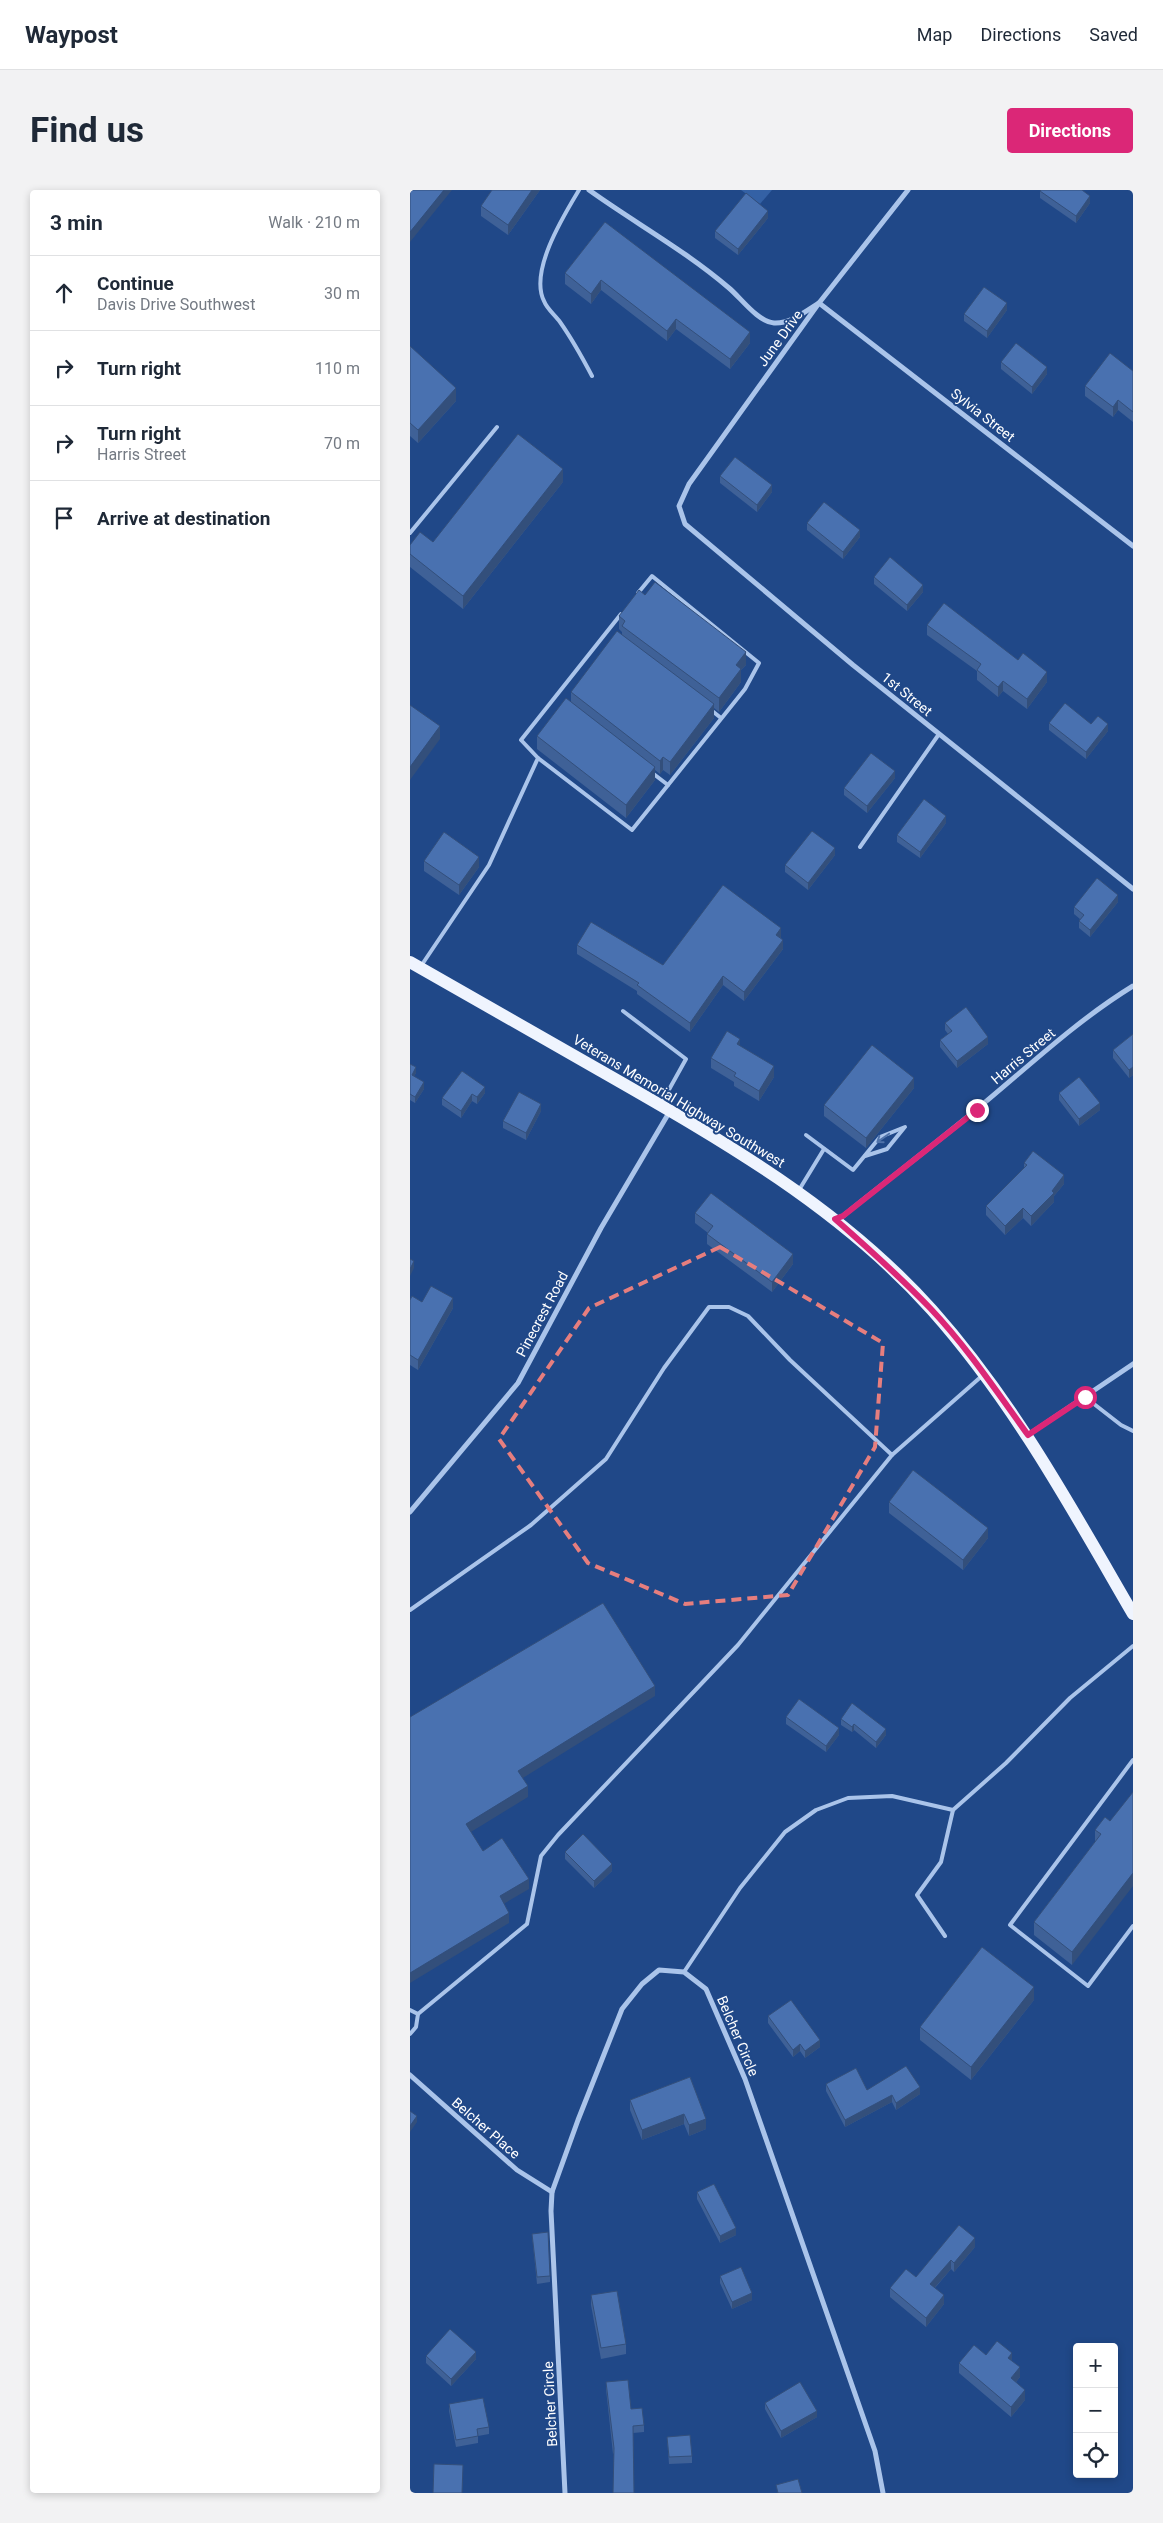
<!DOCTYPE html>
<meta charset="utf-8">
<style>
body{margin:0;font-family:Roboto,sans-serif;background:#f2f2f3;color:#1f2937}
.controls{position:absolute;right:15px;bottom:15px;display:grid;overflow:hidden;border-radius:5px;box-shadow:0 2px 8px #0003}
.controls button{width:45px;height:45px;display:grid;place-items:center;padding:0;border:0;border-bottom:1px solid #e0e1e3;background:#fff;color:#1f2937;font:25px sans-serif}
.stop{position:absolute;width:15px;height:15px;margin:-11px;border:4px solid #db2777;border-radius:50%;background:#fff}
.stop.end{background:#db2777;border-color:#fff;box-shadow:0 1px 5px #0008}
.list{margin:0;padding:0;list-style:none}
h2{display:flex;justify-content:space-between;align-items:center;height:65px;margin:0;padding:0 20px;font-size:21px}
h2 small{font-size:16px;font-weight:400;color:#747a83}
.list li{display:grid;grid-template-columns:32px 1fr auto;gap:15px;align-items:center;box-sizing:border-box;height:75px;padding:0 20px;border-top:1px solid #e0e1e3}
.list b{display:block;font-size:19px;white-space:nowrap}
.list p{margin:0;font-size:16px;white-space:nowrap;color:#747a83}
.list em{font-size:16px;font-style:normal;color:#747a83}
.icon{flex:none;width:28px;height:28px;fill:none;stroke:currentColor;stroke-width:2;stroke-linecap:round;stroke-linejoin:round}
.map{position:relative;flex:none;width:723px;height:2303px;overflow:hidden;border-radius:5px}
header{display:flex;align-items:center;gap:30px;box-sizing:border-box;height:70px;padding:0 25px;background:#fff;border-bottom:1px solid #e0e1e3}
header strong{font-size:24px}
nav{display:flex;gap:28px;margin-inline-start:auto;font-size:18px}
.intro{display:flex;align-items:center;justify-content:space-between;box-sizing:border-box;height:120px;padding:0 30px}
h1{margin:0;font-size:35px}
.button{padding:12px 22px;border-radius:5px;background:#db2777;color:#fff;font-size:18px;font-weight:700}
main{display:flex;gap:30px;padding:0 30px}
aside{flex:1;background:#fff;border-radius:5px;box-shadow:0 2px 8px #0003}
.map>svg:first-child{display:block}
.green{fill:#3461a5}
.lines{fill:none;stroke-linecap:round;stroke-linejoin:round}
.service{stroke:#aac4ea;stroke-width:4}
.minor{stroke:#aac4ea;stroke-width:5}
.primary{stroke:#eff4fe;stroke-width:12}
.wall{fill:#3f6197}
.shaded-wall{fill:#334f7b}
.building{fill:#4971b0;stroke:#334f7b}
.oneway{stroke:#5073aa}
.route{stroke:#db2777;stroke-width:6}
.marked{fill:none;stroke:#e67e7e;stroke-width:4;stroke-dasharray:10 6;stroke-linejoin:round}
.labels{text-anchor:middle;stroke-width:4;stroke-linejoin:round;paint-order:stroke}
.street-label{font-size:14px;fill:#fff;stroke:#204888}
</style>
<header>
<strong>Waypost</strong>
<nav><a>Map</a><a>Directions</a><a>Saved</a></nav>
</header>
<div class="intro"><h1>Find us</h1><a class="button">Directions</a></div>
<main>
<aside>
<h2>3 min<small>Walk · 210 m</small></h2>
<ul class="list">
<li><svg class="icon" aria-label="ahead" viewBox="0 0 24 24"><path d="M12 20V5M6 11l6-6 6 6"/></svg><div><b>Continue</b><p>Davis Drive Southwest</p></div><em>30 m</em></li>
<li><svg class="icon" aria-label="right" viewBox="0 0 24 24"><path d="M7 20v-9h11M14 6l5 5-5 5"/></svg><div><b>Turn right</b></div><em>110 m</em></li>
<li><svg class="icon" aria-label="right" viewBox="0 0 24 24"><path d="M7 20v-9h11M14 6l5 5-5 5"/></svg><div><b>Turn right</b><p>Harris Street</p></div><em>70 m</em></li>
<li><svg class="icon" aria-label="arrive" viewBox="0 0 24 24"><path d="M6 21V4h12l-3 4 3 4H6"/></svg><div><b>Arrive at destination</b></div></li>
</ul>
</aside>
<div class="map">
<svg width="723" height="2303" viewBox="0 0 723 2303">
<rect width="100%" height="100%" fill="#204888"/>
<!-- green -->
<polygon class="green" points="331,0 362,0 350,14"/>
<g class="lines">
<!-- service -->
<g class="service">
<path d="M169 0C154 25 119 81 134 111 137 119 145 125 150 132 162 149 172 167 182 186"/>
<polyline points="0,343 87,237"/>
<polyline points="301,520 311,528"/>
<polyline points="128,568 222,640 335,499 349,473 242,386 228,403"/>
<polyline points="241,582 258,595"/>
<polyline points="450,657 529,544"/>
<polyline points="11,776 79,675 128,568 111,550 211,424"/>
<polyline points="213,821 276,869 251,914"/>
<polyline points="396,945 443,980 470,947 495,937"/>
<polyline points="455,966 477,959 494,938"/>
<polyline points="389,1000 414,959"/>
<polyline points="675,1207 711,1235 723,1241"/>
<polyline points="0,1420 121,1335 196,1269 254,1178 299,1117 319,1117 338,1126 380,1170 482,1265 573,1185"/>
<polyline points="723,1570 600,1735 678,1796 723,1736"/>
<polyline points="535,1746 507,1705 531,1672 543,1620 596,1573 660,1508 723,1456"/>
<polyline points="274,1782 330,1698 375,1642 406,1620 438,1608 482,1606 543,1620"/>
<polyline points="0,1820 8,1824 6,1837 0,1844"/>
<polyline points="8,1824 117,1734 131,1666 148,1645 328,1455 482,1265"/>
</g>
<!-- minor -->
<g class="minor">
<path d="M179 0C225 33 276 61 319 98 331 108 348 132 364 133 380 134 396 121 409 113L723 356"/>
<polyline points="498,0 409,113 279,294 269,316 275,334 443,475 723,699"/>
<path d="M425 1029 433 1026C477 990 523 956 567 919 618 877 666 831 723 796"/>
<polyline points="618,1245 723,1174"/>
<polyline points="0,1322 108,1193 191,1038 260,921"/>
<polyline points="0,1885 107,1980 142,2002"/>
<polyline points="155,2303 141,2021 142,2002 168,1930 212,1819 232,1794 249,1780 274,1782 296,1799 335,1889 465,2261 473,2303"/>
</g>
<!-- primary -->
<path class="primary" d="M0 772C64 808 127 845 191 881 310 949 430 1017 522 1120 604 1212 662 1319 723 1424"/>
</g>
<!-- wall -->
<g class="wall">
<polygon points="82,0 130,0 98,45 71,26 71,16"/>
<polygon points="630,1 680,13 666,33 630,8"/>
<polygon points="358,28 328,65 305,48 305,41"/>
<polygon points="195,32 340,153 320,179 266,139 257,151 191,100 181,114 155,94 155,83"/>
<polygon points="597,120 577,148 554,131 554,124"/>
<polygon points="0,156 46,211 8,253 0,246"/>
<polygon points="591,172 637,184 622,204 591,179"/>
<polygon points="723,181 723,232 708,220 703,227 675,206 675,196"/>
<polygon points="310,286 362,302 347,322 310,293"/>
<polygon points="153,292 53,419 0,377 0,355 23,352"/>
<polygon points="397,333 450,347 433,369 397,340"/>
<polygon points="464,387 513,402 497,421 464,394"/>
<polygon points="235,405 336,475 331,480 331,492 309,522 304,518 304,528 260,585 253,580 250,584 245,580 245,590 216,628 127,559 127,546 161,512 161,502 212,445 212,442 209,439 209,426"/>
<polygon points="517,435 608,470 637,492 617,519 593,501 588,507 567,490 567,481 517,445"/>
<polygon points="639,533 681,534 698,541 676,569 639,540"/>
<polygon points="485,588 457,623 434,605 434,598"/>
<polygon points="536,633 510,668 487,652 487,645"/>
<polygon points="425,665 398,700 375,682 375,675"/>
<polygon points="14,671 69,677 49,705 14,681"/>
<polygon points="708,712 680,747 669,738 669,731 670,729 664,724 664,717"/>
<polygon points="371,747 371,748 373,759 334,811 313,795 280,842 227,804 227,801 167,764 167,755 253,775"/>
<polygon points="535,833 578,854 547,878 530,857 530,850 538,844 535,840"/>
<polygon points="723,844 723,885 719,888 703,868 703,860"/>
<polygon points="301,868 364,887 349,911 324,896 324,892 301,878"/>
<polygon points="0,874 6,883 4,886 14,899 5,913 0,910"/>
<polygon points="52,881 75,903 67,914 62,911 51,928 32,915 32,908"/>
<polygon points="504,898 456,958 414,926 414,915"/>
<polygon points="649,903 690,920 669,936 649,910"/>
<polygon points="131,921 116,950 93,938 93,931"/>
<polygon points="614,973 654,994 644,1006 644,1012 621,1036 613,1028 595,1045 576,1025 576,1016 614,978"/>
<polygon points="285,1023 383,1074 362,1102 297,1054 297,1044 298,1043 285,1033"/>
<polygon points="0,1110 12,1112 43,1118 8,1180 0,1175"/>
<polygon points="479,1312 578,1348 553,1380 479,1323"/>
<polygon points="376,1527 429,1545 416,1562 376,1534"/>
<polygon points="431,1529 476,1545 466,1558 444,1540 442,1542 431,1535"/>
<polygon points="700,1631 662,1775 624,1745 624,1732 685,1652 685,1640"/>
<polygon points="155,1662 202,1681 184,1698 155,1669"/>
<polygon points="624,1810 561,1890 510,1850 510,1837"/>
<polygon points="358,1826 410,1857 395,1868 390,1861 383,1867 358,1833"/>
<polygon points="280,1887 296,1939 279,1946 274,1934 232,1950 220,1920 220,1910"/>
<polygon points="416,1894 457,1900 510,1904 486,1920 482,1912 435,1937 416,1901"/>
<polygon points="287,2002 326,2045 310,2053 287,2009"/>
<polygon points="122,2044 140,2086 140,2092 127,2094"/>
<polygon points="565,2057 544,2082 541,2079 525,2098 534,2114 516,2137 480,2107 480,2098 506,2087"/>
<polygon points="310,2086 342,2110 322,2119 310,2093"/>
<polygon points="181,2105 216,2154 216,2164 191,2169 181,2115"/>
<polygon points="576,2165 602,2171 610,2187 606,2192 615,2210 601,2227 549,2183 549,2173"/>
<polygon points="16,2166 66,2169 41,2196 16,2173"/>
<polygon points="196,2192 221,2219 234,2235 234,2242 223,2243 203,2264 196,2199"/>
<polygon points="355,2213 407,2227 371,2248 355,2219"/>
<polygon points="39,2214 79,2237 79,2244 68,2246 68,2253 46,2257 39,2221"/>
<polygon points="257,2247 282,2266 282,2273 259,2274"/>
</g>
<!-- shaded-wall -->
<g class="shaded-wall">
<polygon points="34,0 42,0 0,52 0,42"/>
<polygon points="122,0 130,0 98,45 98,35"/>
<polygon points="680,6 680,13 666,33 666,26"/>
<polygon points="358,21 358,28 328,65 328,59"/>
<polygon points="191,90 191,100 181,114 181,104"/>
<polygon points="597,113 597,120 577,148 577,141"/>
<polygon points="266,129 266,139 257,151 257,141"/>
<polygon points="340,142 340,153 320,179 320,169"/>
<polygon points="637,177 637,184 622,204 622,197"/>
<polygon points="46,198 46,211 8,253 8,240"/>
<polygon points="708,210 708,220 703,227 703,217"/>
<polygon points="153,279 153,292 53,419 53,406"/>
<polygon points="362,295 362,302 347,322 347,315"/>
<polygon points="450,340 450,347 433,369 433,362"/>
<polygon points="513,395 513,402 497,421 497,415"/>
<polygon points="336,462 336,475 331,480 331,492 309,522 309,508 326,475"/>
<polygon points="637,482 637,492 617,519 617,509"/>
<polygon points="593,491 593,501 588,507 588,497"/>
<polygon points="304,514 304,528 260,585 260,572"/>
<polygon points="698,534 698,541 676,569 676,562"/>
<polygon points="30,536 30,549 0,590 0,577"/>
<polygon points="253,567 253,580 250,584 250,571"/>
<polygon points="245,577 245,590 216,628 216,615"/>
<polygon points="485,581 485,588 457,623 457,616"/>
<polygon points="536,626 536,633 510,668 510,662"/>
<polygon points="425,658 425,665 398,700 398,693"/>
<polygon points="69,667 69,677 49,705 49,695"/>
<polygon points="708,705 708,712 680,747 680,740"/>
<polygon points="371,738 371,747 366,754 366,745"/>
<polygon points="373,750 373,759 334,811 334,802"/>
<polygon points="313,786 313,795 280,842 280,833"/>
<polygon points="578,847 578,854 547,878 547,871"/>
<polygon points="330,849 330,859 327,854"/>
<polygon points="364,876 364,887 349,911 349,901"/>
<polygon points="6,877 6,883 2,891 2,885"/>
<polygon points="723,877 723,885 719,888 719,880"/>
<polygon points="504,888 504,898 456,958 456,948"/>
<polygon points="14,892 14,899 5,913 5,907"/>
<polygon points="75,897 75,903 67,914 67,907"/>
<polygon points="62,904 62,911 51,928 51,921"/>
<polygon points="690,913 690,920 669,936 669,929"/>
<polygon points="131,914 131,921 116,950 116,943"/>
<polygon points="654,985 654,994 644,1006 644,1012 621,1036 621,1026"/>
<polygon points="613,1018 613,1028 595,1045 595,1036"/>
<polygon points="383,1064 383,1074 362,1102 362,1092"/>
<polygon points="4,1071 4,1078 0,1086 0,1079"/>
<polygon points="43,1108 43,1118 8,1180 8,1170"/>
<polygon points="578,1338 578,1348 553,1380 553,1370"/>
<polygon points="245,1496 245,1506 108,1591 108,1581"/>
<polygon points="444,1534 444,1540 442,1542 442,1537"/>
<polygon points="429,1538 429,1545 416,1562 416,1556"/>
<polygon points="476,1539 476,1545 466,1558 466,1552"/>
<polygon points="118,1596 118,1607 56,1645 56,1634"/>
<polygon points="202,1674 202,1681 184,1698 184,1691"/>
<polygon points="723,1683 723,1696 662,1775 662,1762"/>
<polygon points="119,1689 119,1699 90,1716 90,1706"/>
<polygon points="99,1723 99,1733 0,1793 0,1783"/>
<polygon points="624,1797 624,1810 561,1890 561,1877"/>
<polygon points="410,1850 410,1857 395,1868 395,1861"/>
<polygon points="390,1854 390,1861 383,1867 383,1860"/>
<polygon points="510,1897 510,1904 486,1920 486,1913"/>
<polygon points="482,1905 482,1912 435,1937 435,1930"/>
<polygon points="274,1924 274,1934 232,1950 232,1940"/>
<polygon points="7,1926 7,1932 0,1942 0,1936"/>
<polygon points="296,1929 296,1939 279,1946 279,1935"/>
<polygon points="326,2038 326,2045 310,2053 310,2046"/>
<polygon points="565,2048 565,2057 544,2082 544,2073"/>
<polygon points="541,2070 541,2079 520,2103 520,2094"/>
<polygon points="342,2103 342,2110 322,2119 322,2112"/>
<polygon points="534,2105 534,2114 516,2137 516,2128"/>
<polygon points="66,2162 66,2169 41,2196 41,2189"/>
<polygon points="602,2163 602,2174 598,2168"/>
<polygon points="610,2177 610,2187 601,2198 601,2188"/>
<polygon points="615,2200 615,2210 601,2227 601,2217"/>
<polygon points="407,2221 407,2227 371,2248 371,2241"/>
</g>
<!-- building -->
<g class="building">
<polygon points="0,0 34,0 0,42"/>
<polygon points="82,0 122,0 98,35 71,16"/>
<polygon points="631,0 672,0 680,6 666,26 630,1"/>
<polygon points="336,3 358,21 328,59 305,41"/>
<polygon points="195,32 340,142 320,169 266,129 257,141 191,90 181,104 155,83"/>
<polygon points="574,97 597,113 577,141 554,124"/>
<polygon points="606,153 637,177 622,197 591,172"/>
<polygon points="0,156 46,198 8,240 0,233"/>
<polygon points="700,163 723,181 723,222 708,210 703,217 675,196"/>
<polygon points="108,244 153,279 53,406 0,364 0,355 10,342 23,352"/>
<polygon points="325,267 362,295 347,315 310,286"/>
<polygon points="414,312 450,340 433,362 397,333"/>
<polygon points="480,367 513,395 497,415 464,387"/>
<polygon points="245,392 336,462 326,475 331,479 309,508 212,436 215,431 209,426 229,400 235,405"/>
<polygon points="534,413 608,470 613,463 637,482 617,509 593,491 588,497 567,480 571,474 517,435"/>
<polygon points="207,441 304,514 260,572 253,567 250,571 161,502"/>
<polygon points="156,508 245,577 216,615 127,546"/>
<polygon points="655,513 681,534 688,526 698,534 676,562 639,533"/>
<polygon points="0,515 30,536 0,577"/>
<polygon points="461,563 485,581 457,616 434,598"/>
<polygon points="514,609 536,626 510,662 487,645"/>
<polygon points="402,641 425,658 398,693 375,675"/>
<polygon points="34,642 69,667 49,695 14,671"/>
<polygon points="687,688 708,705 680,740 669,731 674,725 664,717"/>
<polygon points="313,695 371,738 366,745 373,750 334,802 313,786 280,833 227,795 229,793 167,755 181,732 253,775"/>
<polygon points="556,817 578,847 547,871 530,850 542,841 535,833"/>
<polygon points="317,841 330,849 327,854 364,876 349,901 324,886 326,883 301,868"/>
<polygon points="723,844 723,877 719,880 703,860"/>
<polygon points="462,855 504,888 456,948 414,915"/>
<polygon points="0,874 6,877 2,885 14,892 5,907 0,904"/>
<polygon points="52,881 75,897 67,907 62,904 51,921 32,908"/>
<polygon points="669,887 690,913 669,929 649,903"/>
<polygon points="109,902 131,914 116,943 93,931"/>
<polygon points="623,961 654,985 642,1001 644,1003 621,1026 613,1018 595,1036 576,1016 617,975 614,973"/>
<polygon points="301,1003 383,1064 362,1092 297,1044 303,1036 285,1023"/>
<polygon points="0,1069 4,1071 0,1079"/>
<polygon points="21,1096 43,1108 8,1170 0,1165 0,1110 2,1106 12,1112"/>
<polygon points="503,1280 578,1338 553,1370 479,1312"/>
<polygon points="193,1413 245,1496 108,1581 118,1596 56,1634 73,1661 92,1648 119,1689 90,1706 99,1723 0,1783 0,1527"/>
<polygon points="389,1509 429,1538 416,1556 376,1527"/>
<polygon points="442,1513 476,1539 466,1552 444,1534 442,1537 431,1529"/>
<polygon points="723,1602 723,1683 662,1762 624,1732 691,1644 685,1640 695,1627 700,1631"/>
<polygon points="173,1644 202,1674 184,1691 155,1662"/>
<polygon points="572,1757 624,1797 561,1877 510,1837"/>
<polygon points="381,1810 410,1850 395,1861 390,1854 383,1860 358,1826"/>
<polygon points="496,1876 510,1897 486,1913 482,1905 435,1930 416,1894 446,1878 457,1900"/>
<polygon points="280,1887 296,1929 279,1935 274,1924 232,1940 220,1910"/>
<polygon points="0,1921 7,1926 0,1936"/>
<polygon points="304,1994 326,2038 310,2046 287,2002"/>
<polygon points="549,2035 565,2048 544,2073 541,2070 520,2094 534,2105 516,2128 480,2098 496,2079 506,2087"/>
<polygon points="138,2042 140,2086 127,2087 122,2044"/>
<polygon points="331,2077 342,2103 322,2112 310,2086"/>
<polygon points="207,2101 216,2154 191,2158 181,2105"/>
<polygon points="40,2139 66,2162 41,2189 16,2166"/>
<polygon points="587,2151 602,2163 598,2168 610,2177 601,2188 615,2200 601,2217 549,2173 564,2155 576,2165"/>
<polygon points="218,2190 221,2219 232,2218 234,2235 223,2236 224,2303 203,2303 204,2258 196,2192"/>
<polygon points="390,2192 407,2221 371,2241 355,2213"/>
<polygon points="73,2208 79,2237 67,2239 68,2246 46,2250 39,2214"/>
<polygon points="280,2245 282,2266 259,2267 257,2247"/>
<polygon points="24,2274 53,2275 52,2303 23,2303"/>
<polygon points="388,2289 392,2303 368,2303 366,2295"/>
</g>
<!-- one-way arrows -->
<defs><path id="oneway-shaft" d="M-6 0H5M1.5-3L5.5 0L1.5 3" fill="none" stroke-width="1.6" stroke-linecap="round" stroke-linejoin="round" transform="scale(1.25)"/></defs>
<use class="oneway" href="#oneway-shaft" transform="translate(473 948) rotate(145)"/>
<g class="lines">
<!-- route -->
<path class="route" d="M567 920 433 1026 425 1029C458 1058 490 1087 520 1118 557 1157 587 1202 618 1245L675 1207"/>
</g>
<!-- marked area -->
<path class="marked" d="M310 1057 473 1153 465 1257 378 1405 275 1414 178 1373 89 1249 179 1118Z"/>
<g class="labels">
<!-- street labels -->
<g class="street-label">
<text transform="translate(370 148) rotate(-54)" y="5">June Drive</text>
<text transform="translate(573 225) rotate(38)" y="5">Sylvia Street</text>
<text transform="translate(497 504) rotate(39)" y="5">1st Street</text>
<text transform="translate(613 866) rotate(-40)" y="5">Harris Street</text>
<text transform="translate(269 911) rotate(31)" y="5">Veterans Memorial Highway Southwest</text>
<text transform="translate(132 1124) rotate(-62)" y="5">Pinecrest Road</text>
<text transform="translate(328 1846) rotate(67)" y="5">Belcher Circle</text>
<text transform="translate(76 1938) rotate(41)" y="5">Belcher Place</text>
<text transform="translate(140 2214) rotate(-93)" y="5">Belcher Circle</text>
</g>
</g>
</svg>
<div class="controls">
<button>+</button>
<button>−</button>
<button><svg class="icon" aria-label="locate" viewBox="0 0 24 24"><circle cx="12" cy="12" r="6"/><path d="M12 2v4M12 18v4M2 12h4M18 12h4"/></svg></button>
</div>
<div class="stop" style="left:675px;top:1207px"></div>
<div class="stop end" style="left:567px;top:920px"></div>
</div>
</main>
